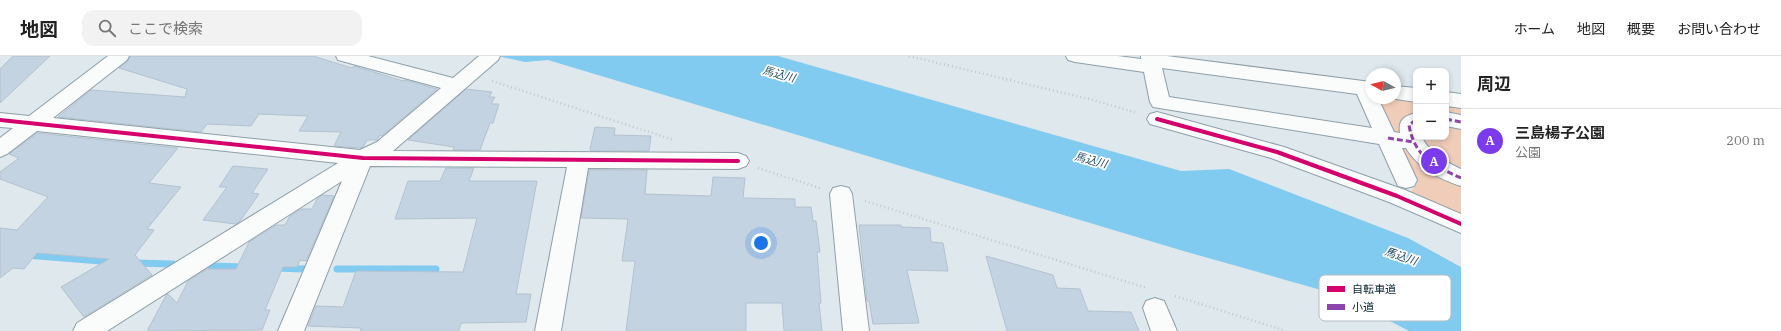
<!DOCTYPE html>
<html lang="ja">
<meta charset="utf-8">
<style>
body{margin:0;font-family:"IBM Plex Serif","Noto Sans JP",serif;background:#f2f2f2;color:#222}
.controls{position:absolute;right:12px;top:12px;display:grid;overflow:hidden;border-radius:8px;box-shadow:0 2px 6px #0003}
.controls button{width:36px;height:36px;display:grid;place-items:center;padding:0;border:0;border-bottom:1px solid #e0e0e0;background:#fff;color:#222;font:20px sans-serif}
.compass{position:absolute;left:1365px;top:12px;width:36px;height:36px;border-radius:50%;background:#fff;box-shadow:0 2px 6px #0003;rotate:278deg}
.you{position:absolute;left:761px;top:187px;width:14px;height:14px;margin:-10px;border:3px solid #fff;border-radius:50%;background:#1a73e8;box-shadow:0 0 0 6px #1a73e833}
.badge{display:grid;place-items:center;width:26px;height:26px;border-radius:50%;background:#7c3aed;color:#fff;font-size:13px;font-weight:700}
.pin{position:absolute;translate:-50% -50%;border:2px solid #fff;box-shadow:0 1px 4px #0006}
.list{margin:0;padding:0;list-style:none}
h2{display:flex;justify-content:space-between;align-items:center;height:52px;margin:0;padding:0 16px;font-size:17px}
h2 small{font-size:13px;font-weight:400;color:#767676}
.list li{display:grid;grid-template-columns:26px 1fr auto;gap:12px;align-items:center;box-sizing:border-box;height:64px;padding:0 16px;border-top:1px solid #e0e0e0}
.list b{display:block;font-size:15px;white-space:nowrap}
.list p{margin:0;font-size:13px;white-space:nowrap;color:#767676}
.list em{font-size:13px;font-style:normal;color:#767676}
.icon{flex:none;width:22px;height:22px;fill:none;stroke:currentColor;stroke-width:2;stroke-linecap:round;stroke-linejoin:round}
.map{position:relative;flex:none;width:1461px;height:275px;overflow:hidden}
header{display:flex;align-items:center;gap:24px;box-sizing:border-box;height:56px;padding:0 20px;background:#fff;border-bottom:1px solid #e0e0e0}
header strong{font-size:19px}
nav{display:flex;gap:22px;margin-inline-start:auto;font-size:14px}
.search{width:280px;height:36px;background:#f2f2f2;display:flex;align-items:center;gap:10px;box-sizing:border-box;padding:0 14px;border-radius:12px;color:#767676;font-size:15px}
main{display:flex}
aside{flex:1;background:#fff}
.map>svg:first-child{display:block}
.green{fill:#f0cdb8}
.water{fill:#80cbef}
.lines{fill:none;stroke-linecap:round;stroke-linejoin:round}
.stream{stroke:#80cbef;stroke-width:7}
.building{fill:#c4d3e1;stroke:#b3c2d0}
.minor-casing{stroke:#8e9fa8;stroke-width:2}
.path{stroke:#c2c8cb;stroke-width:2.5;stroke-dasharray:1 3;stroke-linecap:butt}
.minor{fill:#fafcfc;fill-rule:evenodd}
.quiet{stroke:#8e44ad;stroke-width:3;stroke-dasharray:6 3;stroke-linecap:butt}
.cycleway-casing{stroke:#fff;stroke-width:6}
.cycleway{stroke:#d6006c;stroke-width:4}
.labels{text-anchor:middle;stroke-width:3.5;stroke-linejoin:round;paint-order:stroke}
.water-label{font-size:11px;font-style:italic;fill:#1c475c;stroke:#fff}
.key{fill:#fff;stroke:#b4bdc1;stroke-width:1}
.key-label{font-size:11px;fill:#042331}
</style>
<header>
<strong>地図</strong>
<div class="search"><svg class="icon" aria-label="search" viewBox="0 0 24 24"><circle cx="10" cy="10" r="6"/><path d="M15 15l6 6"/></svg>ここで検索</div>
<nav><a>ホーム</a><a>地図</a><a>概要</a><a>お問い合わせ</a></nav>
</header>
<main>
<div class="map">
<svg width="1461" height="275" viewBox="0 0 1461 275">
<rect width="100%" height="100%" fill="#dfe8ed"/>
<!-- green -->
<polygon class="green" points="1381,42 1395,42 1416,45 1416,81 1446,81 1446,49 1461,51 1461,163 1408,139 1417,128 1378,44"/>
<!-- water -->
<polygon class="water" points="498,0 778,0 1181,115 1229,113 1408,182 1461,211 1461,275 1409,275 1342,240 1180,194 548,4 525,6"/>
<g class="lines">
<!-- stream -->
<g class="stream">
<polyline points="26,199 113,206"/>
<polyline points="134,207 173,208"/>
<polyline points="211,210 245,211"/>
<polyline points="273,212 305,213"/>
<polyline points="337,213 436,213 433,224"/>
</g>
</g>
<!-- building -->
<g class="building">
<polygon points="13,0 50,0 0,47 0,13"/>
<polygon points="130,0 313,0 352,12 354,10 403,25 405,24 437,33 382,80 380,79 377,84 367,84 363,91 360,92 334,90 341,76 299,75 308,60 259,58 251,70 207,68 201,76 58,61 91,34 185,41 187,33 119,12 128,5"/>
<polygon points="466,33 492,36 489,41 495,41 491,48 499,48 493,67 490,67 480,94 453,94 454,91 408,84"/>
<polygon points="595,71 615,72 614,79 651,80 649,95 591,95 590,93"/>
<polygon points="37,77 178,92 149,127 181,131 147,173 154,174 135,199 152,219 84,261 61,231 109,203 37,197 24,213 13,212 0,222 0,172 17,174 48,141 0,123 0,116 19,102 9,98"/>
<polygon points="233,110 268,113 252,137 259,138 240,165 236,168 203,164 227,131 219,131"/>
<polygon points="446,112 474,112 469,125 537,125 516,238 531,238 526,266 461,267 459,275 360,275 361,272 308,270 316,250 343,251 356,215 463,216 477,162 395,163 408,125 440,125"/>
<polygon points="589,114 647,114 645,138 711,140 713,121 745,122 743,142 795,143 795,151 811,151 813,165 816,165 820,196 817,196 821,247 819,247 822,275 784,275 782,247 746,247 746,275 626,275 635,205 622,205 628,163 581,162"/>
<polygon points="322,139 334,140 306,205 300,204 297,211 283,211 265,254 270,254 262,274 147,275 167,238 168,238 177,247 188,225 207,213 236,213 249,186 276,169 285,169 290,160 301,153 312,153 317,143"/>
<polygon points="859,169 901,169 901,171 930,172 931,186 943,187 948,215 907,214 919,267 873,268 869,245 867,245"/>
<polygon points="986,200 1053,219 1057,232 1080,233 1088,255 1131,256 1139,275 1007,275"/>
</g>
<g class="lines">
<defs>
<g id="minor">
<polygon points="108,0 129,0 127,4 53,62 360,94 377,86 441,32 338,4 336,0 368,0 453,22 479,0 500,0 498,4 393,95 738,97 746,100 749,105 746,110 738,113 588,112 561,275 535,275 567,111 370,110 304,275 278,275 342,125 107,275 73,275 77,267 338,107 37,75 7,98 0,101 0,82 13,72 0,71 0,57 29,60"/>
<path d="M1066 0H1118L1141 3V0H1167L1371 26V42H1378L1394 76 1400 77C1398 64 1404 60 1416 57V81H1422C1429 97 1446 106 1461 113V130C1439 123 1418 112 1406 92H1402L1417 124 1414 130 1406 132 1398 130 1379 88 1153 51 1150 46 1144 16 1075 6 1068 4ZM1162 12 1357 38 1372 72 1169 41Z"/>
<polygon points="1395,30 1416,32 1416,46 1389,42 1395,42"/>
<polygon points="1446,36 1461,38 1461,52 1446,50"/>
<polygon points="1157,56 1284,91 1405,134 1461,158 1461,177 1389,146 1271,102 1150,68 1147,63 1150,58"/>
<polygon points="1446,56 1461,59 1461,73 1446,70"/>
<polygon points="841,130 849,132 852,138 869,275 843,275 830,138 833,132"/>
<polygon points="1155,242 1164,245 1177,275 1151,275 1143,252 1146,245"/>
</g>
</defs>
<!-- minor casing -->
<use href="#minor" class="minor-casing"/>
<!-- path -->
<g class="path">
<polyline points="909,0 1093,44 1137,57"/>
<polyline points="492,25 674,84"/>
<polyline points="758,112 820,132"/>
<polyline points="865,145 1147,232"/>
<polyline points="1175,240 1286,275"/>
</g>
<!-- minor -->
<use href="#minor" class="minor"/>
<!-- quiet -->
<g class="quiet">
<polyline points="1446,63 1461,66"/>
<path d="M1416 64 1409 69C1414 100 1434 110 1461 122"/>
<polyline points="1388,82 1413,86"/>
</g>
<defs>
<g id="cycleway">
<polyline points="1157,63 1277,96 1397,140 1461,168"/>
<polyline points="0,64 363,102 738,105"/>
</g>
</defs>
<!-- cycleway casing -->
<use href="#cycleway" class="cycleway-casing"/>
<!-- cycleway -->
<use href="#cycleway" class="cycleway"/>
</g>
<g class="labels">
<!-- water labels -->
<g class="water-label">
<text transform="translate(779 18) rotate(15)" y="4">馬込川</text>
<text transform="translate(1091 104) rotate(15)" y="4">馬込川</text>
<text transform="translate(1401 200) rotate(19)" y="4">馬込川</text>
</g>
</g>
<!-- legend -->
<rect x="1319" y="219" width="132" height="46" rx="6" class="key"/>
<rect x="1327" y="230" width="18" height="6" fill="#d6006c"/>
<rect x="1327" y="248" width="18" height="6" fill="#8e44ad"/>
<g class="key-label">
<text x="1352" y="237">自転車道</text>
<text x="1352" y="255">小道</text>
</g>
</svg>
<div class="controls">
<button>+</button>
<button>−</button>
</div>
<svg class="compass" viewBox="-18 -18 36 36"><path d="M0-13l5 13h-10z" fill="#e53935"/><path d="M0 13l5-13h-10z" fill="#767676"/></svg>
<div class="you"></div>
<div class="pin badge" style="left:1434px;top:105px">A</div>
</div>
<aside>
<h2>周辺<small></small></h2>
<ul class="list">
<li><span class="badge">A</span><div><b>三島楊子公園</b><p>公園</p></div><em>200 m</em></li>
</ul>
</aside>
</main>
